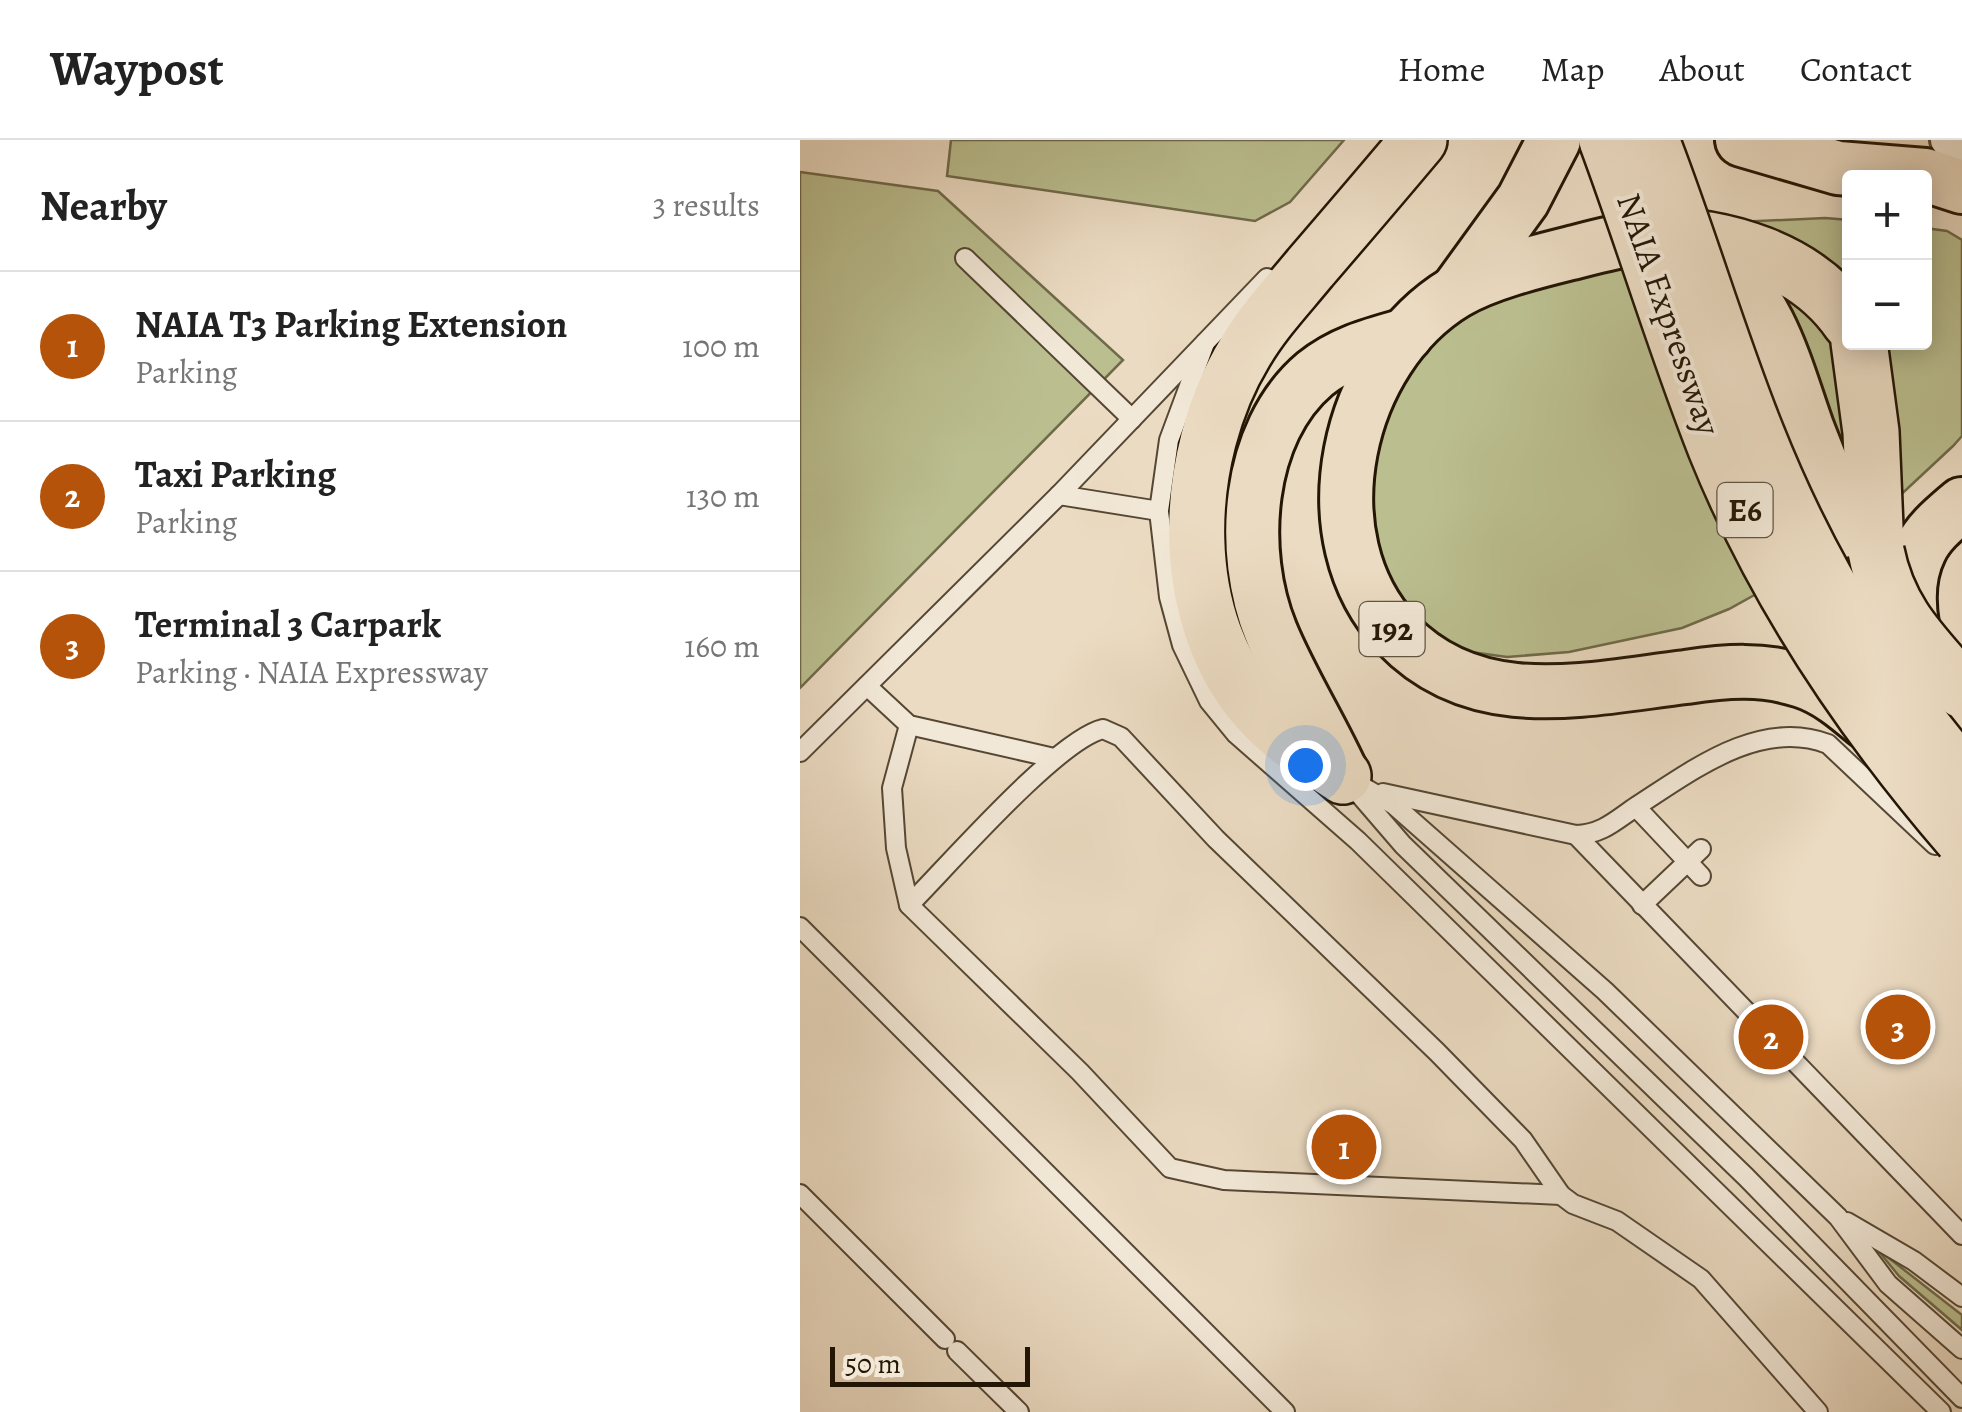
<!DOCTYPE html>
<meta charset="utf-8">
<style>
body{margin:0;font-family:Alegreya,serif;background:#f2f2f2;color:#222}
.controls{position:absolute;right:30px;top:30px;display:grid;overflow:hidden;border-radius:10px;box-shadow:0 5px 25px #0003}
.controls button{width:90px;height:90px;display:grid;place-items:center;padding:0;border:0;border-bottom:2px solid #e0e0e0;background:#fff;color:#222;font:50px sans-serif}
.scale{position:absolute;left:30px;bottom:25px;width:200px;box-sizing:border-box;padding-left:10px;border:5px solid #231605;border-top:0;font-size:28px;line-height:35px;white-space:nowrap;color:#231605;-webkit-text-stroke:8px #f2e8d7;paint-order:stroke}
.you{position:absolute;left:505px;top:625px;width:35px;height:35px;margin:-25px;border:8px solid #fff;border-radius:50%;background:#1a73e8;box-shadow:0 0 0 15px #1a73e833}
.badge{display:grid;place-items:center;width:65px;height:65px;border-radius:50%;background:#b45309;color:#fff;font-size:32px;font-weight:700}
.pin{position:absolute;translate:-50% -50%;border:5px solid #fff;box-shadow:0 2px 10px #0006}
.list{margin:0;padding:0;list-style:none}
h2{display:flex;justify-content:space-between;align-items:center;height:130px;margin:0;padding:0 40px;font-size:42px}
h2 small{font-size:32px;font-weight:400;color:#767676}
.list li{display:grid;grid-template-columns:65px 1fr auto;gap:30px;align-items:center;box-sizing:border-box;height:150px;padding:0 40px;border-top:2px solid #e0e0e0}
.list b{display:block;font-size:38px;white-space:nowrap}
.list p{margin:0;font-size:32px;white-space:nowrap;color:#767676}
.list em{font-size:32px;font-style:normal;color:#767676}
.map{position:relative;flex:none;width:1162px;height:1272px;overflow:hidden}
header{display:flex;align-items:center;gap:60px;box-sizing:border-box;height:140px;padding:0 50px;background:#fff;border-bottom:2px solid #e0e0e0}
header strong{font-size:48px}
nav{display:flex;gap:55px;margin-inline-start:auto;font-size:35px}
main{display:flex}
aside{flex:1;background:#fff}
.map>svg:first-child{display:block}
.green{fill:#bbbf90;stroke:#6f6a4a;stroke-width:2.5}
.lines{fill:none;stroke-linecap:round;stroke-linejoin:round}
.lane-casing{stroke:#554734;stroke-width:22}
.street-casing{stroke:#554734;stroke-width:38}
.primary-casing{stroke:#231605;stroke-width:58}
.highway-casing{stroke:#231605;stroke-width:60}
.lane{stroke:#f2e8d7;stroke-width:18}
.street{stroke:#f2e8d7;stroke-width:32}
.primary{stroke:#ebdbc2;stroke-width:52}
.highway{stroke:#ebdbc2;stroke-width:55}
.highway-bridge-casing{stroke:#231605;stroke-width:60;stroke-linecap:butt}
.highway-bridge{stroke:#ebdbc2;stroke-width:55}
.labels{text-anchor:middle;stroke-width:8;stroke-linejoin:round;paint-order:stroke}
.shield{fill:#f2e8d7;stroke:#615544;stroke-width:2.5}
.shield-label{font-size:32px;font-weight:bold;fill:#231605}
.street-label{font-size:35px;fill:#231605;stroke:#f2e8d7}
</style>
<header>
<strong>Waypost</strong>
<nav><a>Home</a><a>Map</a><a>About</a><a>Contact</a></nav>
</header>
<main>
<aside>
<h2>Nearby<small>3 results</small></h2>
<ul class="list">
<li><span class="badge">1</span><div><b>NAIA T3 Parking Extension</b><p>Parking</p></div><em>100 m</em></li>
<li><span class="badge">2</span><div><b>Taxi Parking</b><p>Parking</p></div><em>130 m</em></li>
<li><span class="badge">3</span><div><b>Terminal 3 Carpark</b><p>Parking · NAIA Expressway</p></div><em>160 m</em></li>
</ul>
</aside>
<div class="map">
<svg width="1162" height="1272" viewBox="0 0 1162 1272">
<rect width="100%" height="100%" fill="#ebdbc2"/>
<filter id="stains"><feTurbulence type="fractalNoise" baseFrequency=".002" numOctaves="4"/><feColorMatrix values="0 0 0 0 .2 0 0 0 0 .09 0 0 0 0 .02 0 0 0 .5 -.17"/></filter>
<radialGradient id="worn" r=".72"><stop offset=".6" stop-color="#630" stop-opacity="0"/><stop offset="1" stop-color="#630" stop-opacity=".3"/></radialGradient>
<!-- green -->
<g class="green">
<polygon points="151,0 544,0 490,62 455,81 147,36"/>
<polygon points="0,32 138,51 323,220 0,548"/>
<polygon points="1025,78 1049,80 1050,202 1124,202 1125,88 1147,91 1162,100 1162,296 1153,306 1093,362 976,443 929,469 882,488 769,512 707,517 664,511 616,488 566,410 577,274 639,193 690,161 915,83"/>
<polygon points="1076,1108 1162,1175 1162,1190 1099,1136"/>
</g>
<g class="lines">
<defs>
<g id="lane">
<polyline points="165,118 332,279"/>
<polyline points="405,203 369,300 359,371 369,457 382,505 409,561 436,594 558,701 1141,1272"/>
<polyline points="259,355 359,371"/>
<polyline points="67,546 109,585 254,618"/>
<polyline points="109,585 92,648 96,708 109,765 280,932 370,1028 424,1040 761,1055"/>
<polyline points="0,612 259,355 467,138"/>
<polyline points="547,640 603,705 946,1037 1162,1258"/>
<polyline points="553,641 594,665 805,851 1038,1077 1088,1144 1162,1209"/>
<path d="M583 653 776 695C803 694 816 680 837 666 893 630 960 578 1028 604L1135 705"/>
<polyline points="836,667 901,736"/>
<polyline points="776,695 1162,1095"/>
<path d="M109 765C148 726 257 600 303 589L321 597 416 699 637 912 723 1000 761 1055 773 1064 817 1081 901 1139 1018 1272"/>
<polyline points="842,765 901,709"/>
<polyline points="0,787 485,1272"/>
<polyline points="0,1054 145,1199"/>
<polyline points="1047,1082 1114,1121 1162,1157"/>
<polyline points="157,1211 219,1272"/>
</g>
<polyline id="street" points="1147,0 1162,14"/>
<g id="primary">
<polyline points="942,0 1038,28 1125,35 1162,47"/>
<polyline points="657,151 723,60 754,0"/>
<path d="M1162 364C1146 378 1129 391 1120 410 1098 454 1115 521 1140 560 1145 568 1155 576 1162 583"/>
<path d="M1067 583C1047 566 1027 549 1002 541 963 528 926 531 886 537 785 549 676 577 597 494 505 397 546 218 656 152 688 133 739 121 775 112 825 99 873 86 917 120 971 161 986 229 1008 290 1020 321 1034 353 1043 385 1052 416 1052 449 1071 475"/>
<path d="M543 636C521 587 491 541 471 492 438 412 446 292 515 234 542 212 574 204 606 195"/>
</g>
<g id="highway">
<path d="M850 95C923 95 1006 118 1050 182"/>
<polyline points="1059,202 1071,292 1076,411"/>
<path d="M543 636C516 618 487 600 464 576 374 483 381 317 445 212 463 181 488 155 510 128 547 85 583 43 619 0"/>
</g>
</defs>
<!-- lane casing -->
<use href="#lane" class="lane-casing"/>
<!-- street casing -->
<use href="#street" class="street-casing"/>
<!-- primary casing -->
<use href="#primary" class="primary-casing"/>
<!-- highway casing -->
<use href="#highway" class="highway-casing"/>
<!-- lane -->
<use href="#lane" class="lane"/>
<!-- street -->
<use href="#street" class="street"/>
<!-- primary -->
<use href="#primary" class="primary"/>
<!-- highway -->
<use href="#highway" class="highway"/>
<defs>
<g id="highway-bridge">
<path d="M807 0C845 102 876 207 916 308 974 452 1061 581 1162 698"/>
<path d="M851 0C889 98 918 199 957 296 1006 419 1075 535 1162 635"/>
<path d="M1076 411C1088 473 1122 504 1162 550"/>
</g>
</defs>
<!-- highway-bridge casing -->
<use href="#highway-bridge" class="highway-bridge-casing"/>
<!-- highway-bridge -->
<use href="#highway-bridge" class="highway-bridge"/>
</g>
<g class="labels">
<!-- shield labels -->
<g class="shield">
<rect x="917.5" y="343" width="55" height="54" rx="8"/>
<rect x="559.5" y="462" width="65" height="54" rx="8"/>
</g>
<g class="shield-label">
<text x="945" y="381">E6</text>
<text x="592" y="500">192</text>
</g>
<!-- street labels -->
<g class="street-label">
<text transform="translate(869 174) rotate(71)" y="12">NAIA Expressway</text>
</g>
</g>
<rect width="100%" height="100%" filter="url(#stains)"/>
<rect width="100%" height="100%" fill="url(#worn)"/>
</svg>
<div class="controls">
<button>+</button>
<button>−</button>
</div>
<div class="scale">50 m</div>
<div class="you"></div>
<div class="pin badge" style="left:544px;top:1007px">1</div>
<div class="pin badge" style="left:971px;top:897px">2</div>
<div class="pin badge" style="left:1098px;top:887px">3</div>
</div>
</main>
